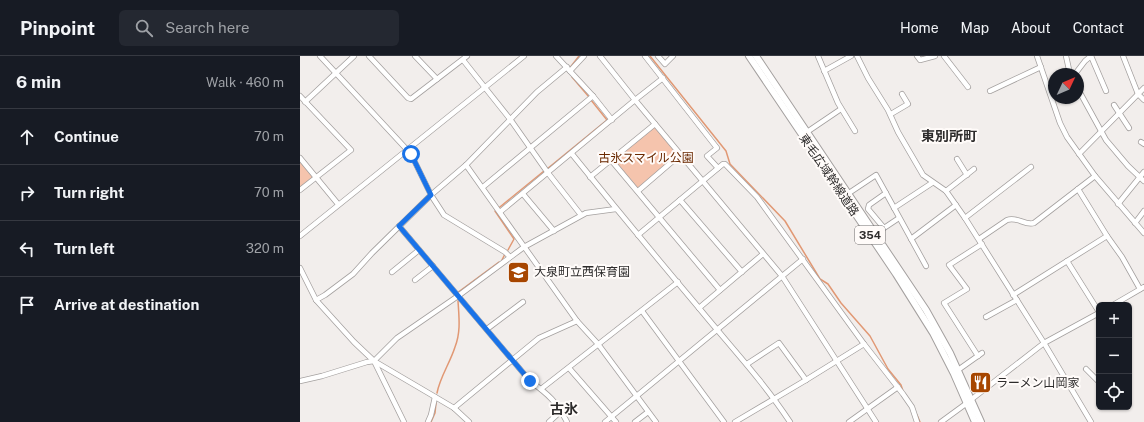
<!DOCTYPE html>
<meta charset="utf-8">
<style>
body{margin:0;font-family:"Public Sans","Noto Sans JP",sans-serif;background:#242831;color:#f1f3f6}
.controls{position:absolute;right:12px;bottom:12px;display:grid;overflow:hidden;border-radius:6px;box-shadow:0 1px 3px #0004}
.controls button{width:36px;height:36px;display:grid;place-items:center;padding:0;border:0;border-bottom:1px solid #363941;background:#171b24;color:#f1f3f6;font:20px sans-serif}
.compass{position:absolute;left:748px;top:12px;width:36px;height:36px;border-radius:50%;background:#171b24;box-shadow:0 1px 3px #0004;rotate:46deg}
.stop{position:absolute;width:12px;height:12px;margin:-9px;border:3px solid #1a73e8;border-radius:50%;background:#fff}
.stop.end{background:#1a73e8;border-color:#fff;box-shadow:0 1px 4px #0008}
.list{margin:0;padding:0;list-style:none}
h2{display:flex;justify-content:space-between;align-items:center;height:52px;margin:0;padding:0 16px;font-size:17px}
h2 small{font-size:13px;font-weight:400;color:#9ea1a6}
.list li{display:grid;grid-template-columns:26px 1fr auto;gap:12px;align-items:center;box-sizing:border-box;height:56px;padding:0 16px;border-top:1px solid #363941}
.list b{display:block;font-size:15px;white-space:nowrap}
.list em{font-size:13px;font-style:normal;color:#9ea1a6}
.icon{flex:none;width:22px;height:22px;fill:none;stroke:currentColor;stroke-width:2;stroke-linecap:round;stroke-linejoin:round}
.map{position:relative;flex:none;width:844px;height:366px;overflow:hidden}
header{display:flex;align-items:center;gap:24px;box-sizing:border-box;height:56px;padding:0 20px;background:#171b24;border-bottom:1px solid #363941}
header strong{font-size:19px}
nav{display:flex;gap:22px;margin-inline-start:auto;font-size:14px}
.search{width:280px;height:36px;background:#242831;display:flex;align-items:center;gap:10px;box-sizing:border-box;padding:0 14px;border-radius:6px;color:#9ea1a6;font-size:15px}
main{display:flex}
aside{flex:1;background:#171b24}
.map>svg:first-child{display:block}
.green{fill:#f5c4ad}
.lines{fill:none;stroke-linecap:round;stroke-linejoin:round}
.stream{stroke:#e19874;stroke-width:1.5}
.minor-casing{stroke:#a4a09f;stroke-width:6}
.highway-casing{stroke:#a4a09f;stroke-width:8}
.minor{stroke:#fff;stroke-width:4.5}
.highway{stroke:#fff;stroke-width:6}
.route{stroke:#1a73e8;stroke-width:5}
.labels{text-anchor:middle;stroke-width:4;stroke-linejoin:round;paint-order:stroke}
.shield{fill:#fffbf9;stroke:#6d6a6a;stroke-width:1}
.shield-label{font-size:11px;font-weight:bold;fill:#2e2c2c}
.park-label{font-size:12px;fill:#6a2900;stroke:#fffbf9}
.street-label{font-size:12px;fill:#2e2c2c;stroke:#fffbf9}
.poi-label{font-size:12px;fill:#2e2c2c;stroke:#fffbf9;text-anchor:start}
.quarter-label{font-size:14px;font-weight:bold;fill:#2e2c2c;stroke:#fffbf9}
</style>
<header>
<strong>Pinpoint</strong>
<div class="search"><svg class="icon" aria-label="search" viewBox="0 0 24 24"><circle cx="10" cy="10" r="6"/><path d="M15 15l6 6"/></svg>Search here</div>
<nav><a>Home</a><a>Map</a><a>About</a><a>Contact</a></nav>
</header>
<main>
<aside>
<h2>6 min<small>Walk · 460 m</small></h2>
<ul class="list">
<li><svg class="icon" aria-label="ahead" viewBox="0 0 24 24"><path d="M12 20V5M6 11l6-6 6 6"/></svg><div><b>Continue</b></div><em>70 m</em></li>
<li><svg class="icon" aria-label="right" viewBox="0 0 24 24"><path d="M7 20v-9h11M14 6l5 5-5 5"/></svg><div><b>Turn right</b></div><em>70 m</em></li>
<li><svg class="icon" aria-label="left" viewBox="0 0 24 24"><path d="M17 20v-9H6M10 6l-5 5 5 5"/></svg><div><b>Turn left</b></div><em>320 m</em></li>
<li><svg class="icon" aria-label="arrive" viewBox="0 0 24 24"><path d="M6 21V4h12l-3 4 3 4H6"/></svg><div><b>Arrive at destination</b></div></li>
</ul>
</aside>
<div class="map">
<svg width="844" height="366" viewBox="0 0 844 366">
<rect width="100%" height="100%" fill="#f2eeec"/>
<!-- green -->
<g class="green">
<polygon points="356,69 379,97 338,134 313,104"/>
<polygon points="0,106 14,121 0,131"/>
</g>
<g class="lines">
<!-- stream -->
<g class="stream">
<polyline points="350,0 426,95 430,108 485,165 520,223 528,228 541,247 570,280 588,313 601,329 603,335"/>
<polyline points="269,13 279,0"/>
<polyline points="272,21 289,41"/>
<polyline points="247,113 307,64 291,44"/>
<polyline points="208,194 214,183 195,155 244,115"/>
<polyline points="202,204 205,198"/>
<polyline points="157,237 199,206"/>
<path d="M137 337C140 321 150 307 155 291 161 276 159 261 158 245"/>
<polyline points="617,359 620,366"/>
<polyline points="131,366 135,357 136,347"/>
</g>
<defs>
<g id="minor">
<polyline points="20,0 111,98 131,139 144,159 205,196 210,201"/>
<polyline points="69,0 108,42 111,43 167,0"/>
<polyline points="115,0 137,23"/>
<polyline points="256,0 293,40 312,64"/>
<polyline points="300,0 335,44 363,22"/>
<polyline points="345,0 417,92 407,100 418,112"/>
<polyline points="358,0 365,8 373,0"/>
<polyline points="518,0 538,47 555,75"/>
<polyline points="557,0 568,22 588,54 598,76 623,119 646,135 665,162 744,287 791,366"/>
<polyline points="617,0 620,4 635,0"/>
<polyline points="644,0 668,31"/>
<polyline points="737,0 760,67 767,81 795,120 844,177"/>
<polyline points="766,0 770,18"/>
<polyline points="791,0 806,35"/>
<polyline points="823,0 838,38 844,44"/>
<polyline points="163,4 210,63 248,117 281,159"/>
<polyline points="270,15 284,0"/>
<polyline points="524,15 551,0"/>
<polyline points="775,18 785,5 791,0"/>
<polyline points="778,33 806,84 828,110 844,125"/>
<polyline points="690,35 741,11"/>
<polyline points="0,40 51,94 0,134"/>
<polyline points="5,46 54,0"/>
<polyline points="814,49 829,72"/>
<polyline points="591,58 608,48 602,38"/>
<polyline points="507,76 541,53"/>
<polyline points="841,86 844,88"/>
<path d="M272 98C314 150 356 201 399 252 430 290 463 325 490 366"/>
<polyline points="779,98 844,32"/>
<polyline points="0,102 38,148"/>
<polyline points="657,103 667,119"/>
<polyline points="311,104 420,234"/>
<polyline points="166,109 277,265 298,288 356,366"/>
<polyline points="290,121 355,68"/>
<polyline points="183,131 293,40"/>
<polyline points="778,133 807,180 822,201 840,233"/>
<polyline points="338,135 381,98"/>
<polyline points="646,135 674,113"/>
<polyline points="549,137 576,119 626,210"/>
<polyline points="586,137 569,149 568,153 584,172 599,162"/>
<polyline points="223,138 254,175"/>
<polyline points="380,144 442,216"/>
<polyline points="818,148 844,116"/>
<polyline points="594,152 632,127"/>
<polyline points="200,156 335,44 482,220 576,366"/>
<polyline points="665,162 731,111"/>
<polyline points="835,167 844,155"/>
<path d="M99 170 230 325C248 338 257 346 267 366"/>
<polyline points="338,179 423,108 425,108 457,141 564,288 603,338 612,351 617,366"/>
<polyline points="0,180 224,0"/>
<polyline points="611,183 656,149"/>
<path d="M679 183 707 164C717 160 725 170 734 167L795 120"/>
<polyline points="767,205 799,256"/>
<polyline points="0,212 16,244 54,286 74,305 154,352 169,366"/>
<polyline points="92,216 119,194"/>
<polyline points="115,224 133,210"/>
<polyline points="713,239 807,180"/>
<polyline points="16,244 25,239 53,218 72,197 131,139 166,109 237,36 267,11"/>
<polyline points="813,249 844,231"/>
<polyline points="399,252 463,198"/>
<polyline points="342,255 424,366"/>
<polyline points="686,261 717,244"/>
<polyline points="187,273 223,246"/>
<polyline points="678,300 644,247 667,233 649,209 682,188"/>
<polyline points="74,305 104,366"/>
<polyline points="447,308 479,287 506,324"/>
<polyline points="269,312 316,366"/>
<polyline points="786,313 799,326"/>
<polyline points="658,314 682,297"/>
<polyline points="0,325 22,320 67,306 74,305 97,282 158,240 224,191 286,157 316,153"/>
<polyline points="241,333 378,226"/>
<polyline points="672,343 744,287 799,257"/>
<polyline points="154,352 239,282 277,265"/>
<polyline points="128,366 131,359 135,341"/>
<polyline points="249,366 261,355"/>
<polyline points="305,366 503,203"/>
<polyline points="335,366 348,356"/>
<polyline points="435,366 506,324 564,288"/>
<polyline points="549,366 598,331"/>
<polyline points="641,366 667,347"/>
</g>
<g id="highway">
<polyline points="449,0 596,218 633,277 654,318 675,366"/>
<polyline points="456,0 626,254 650,297 681,366"/>
</g>
</defs>
<!-- minor casing -->
<use href="#minor" class="minor-casing"/>
<!-- highway casing -->
<use href="#highway" class="highway-casing"/>
<!-- minor -->
<use href="#minor" class="minor"/>
<!-- highway -->
<use href="#highway" class="highway"/>
</g>
<g class="lines">
<!-- route -->
<polyline class="route" points="111,98 131,139 99,170 230,325"/>
</g>
<!-- icons -->
<defs>
<symbol id="school-square" viewBox="-11 -11 22 22"><rect x="-9" y="-9" width="18" height="18" rx="4" fill="#a74600" stroke="#fffbf9"/><path d="M0-5L7-2L0 1L-7-2ZM-4 1L0 2.5L4 1V4Q0 6-4 4Z" fill="#fff"/></symbol>
<symbol id="restaurant-square" viewBox="-11 -11 22 22"><rect x="-9" y="-9" width="18" height="18" rx="4" fill="#a74600" stroke="#fffbf9"/><path d="M-5-6h1v4h1v-4h1v4h1v-4h1v5L-1.5 .5V6h-2V.5L-5-1ZM5-6V6H3V1.5H1.5Q1.5-4 5-6Z" fill="#fff"/></symbol>
</defs>
<g fill-rule="evenodd">
<use href="#school-square" x="206" y="204" width="25" height="25"/>
<use href="#restaurant-square" x="668" y="314" width="25" height="25"/>
</g>
<g class="labels">
<!-- shield labels -->
<rect class="shield" x="555" y="170" width="30" height="18" rx="3"/>
<g class="shield-label">
<text x="570" y="183">354</text>
</g>
<!-- park labels -->
<g class="park-label">
<text x="346" y="106">古氷スマイル公園</text>
</g>
<!-- street labels -->
<g class="street-label">
<text transform="translate(529 119) rotate(56)" y="4">東毛広域幹線道路</text>
</g>
<!-- poi labels -->
<g class="poi-label">
<text x="234" y="220">大泉町立西保育園</text>
<text x="696" y="331">ラーメン山岡家</text>
</g>
<!-- quarter labels -->
<g class="quarter-label">
<text x="649" y="85">東別所町</text>
<text x="264" y="358">古氷</text>
</g>
</g>
</svg>
<div class="controls">
<button>+</button>
<button>−</button>
<button><svg class="icon" aria-label="locate" viewBox="0 0 24 24"><circle cx="12" cy="12" r="6"/><path d="M12 2v4M12 18v4M2 12h4M18 12h4"/></svg></button>
</div>
<svg class="compass" viewBox="-18 -18 36 36"><path d="M0-13l5 13h-10z" fill="#e53935"/><path d="M0 13l5-13h-10z" fill="#9ea1a6"/></svg>
<div class="stop" style="left:111px;top:98px"></div>
<div class="stop end" style="left:230px;top:325px"></div>
</div>
</main>
